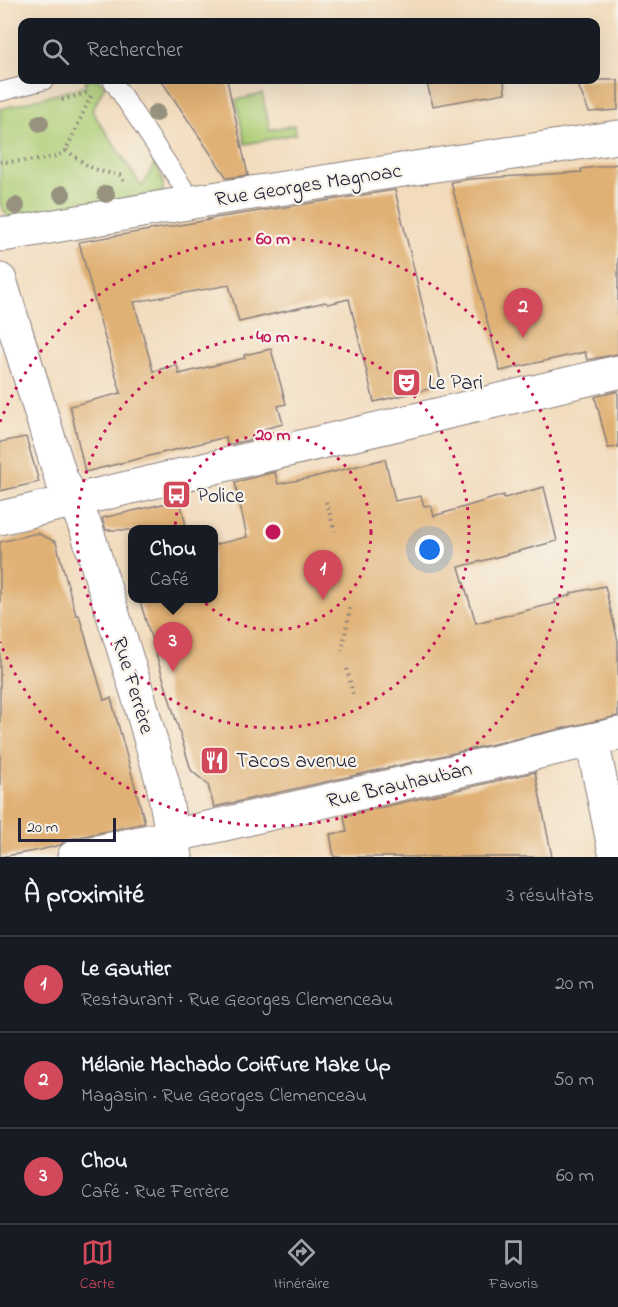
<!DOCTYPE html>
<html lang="fr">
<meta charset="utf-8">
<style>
body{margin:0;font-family:"Indie Flower",sans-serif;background:#20242c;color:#f1f3f6}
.scale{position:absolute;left:18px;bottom:15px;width:98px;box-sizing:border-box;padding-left:6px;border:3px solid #22223b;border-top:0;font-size:16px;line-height:21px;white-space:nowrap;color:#22223b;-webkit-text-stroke:4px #f7f3e8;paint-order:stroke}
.you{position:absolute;left:430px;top:550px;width:21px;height:21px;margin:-15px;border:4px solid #fff;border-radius:50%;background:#1a73e8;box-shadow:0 0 0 9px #1a73e833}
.badge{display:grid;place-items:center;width:39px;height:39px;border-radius:50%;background:#d1495b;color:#fff;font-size:20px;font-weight:700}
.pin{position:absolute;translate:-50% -50px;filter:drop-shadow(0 2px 3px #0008)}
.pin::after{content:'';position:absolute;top:32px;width:21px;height:18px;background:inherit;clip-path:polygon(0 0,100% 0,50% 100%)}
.popup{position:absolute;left:128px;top:525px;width:90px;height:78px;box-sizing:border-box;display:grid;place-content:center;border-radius:12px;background:#171b24;filter:drop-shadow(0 2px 4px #0005);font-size:20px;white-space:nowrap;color:#9ea1a6}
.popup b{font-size:22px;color:#f1f3f6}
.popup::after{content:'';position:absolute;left:50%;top:100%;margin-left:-12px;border:12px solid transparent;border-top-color:#171b24}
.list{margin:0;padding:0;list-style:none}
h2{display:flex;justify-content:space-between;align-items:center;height:78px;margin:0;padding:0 24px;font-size:26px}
h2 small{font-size:20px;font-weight:400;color:#9ea1a6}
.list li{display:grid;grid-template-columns:39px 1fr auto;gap:18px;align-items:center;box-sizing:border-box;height:96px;padding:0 24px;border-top:2px solid #363941}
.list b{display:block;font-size:22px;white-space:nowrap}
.list p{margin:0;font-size:20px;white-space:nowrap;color:#9ea1a6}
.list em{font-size:20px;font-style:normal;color:#9ea1a6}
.icon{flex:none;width:33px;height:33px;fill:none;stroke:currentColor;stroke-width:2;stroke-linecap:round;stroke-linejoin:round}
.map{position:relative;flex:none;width:618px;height:857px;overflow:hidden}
.search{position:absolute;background:#171b24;box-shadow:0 6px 24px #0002;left:18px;right:18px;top:18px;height:66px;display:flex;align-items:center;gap:15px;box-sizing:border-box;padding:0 21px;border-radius:12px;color:#9ea1a6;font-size:22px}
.sheet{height:366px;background:#171b24}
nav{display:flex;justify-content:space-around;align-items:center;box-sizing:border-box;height:84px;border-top:2px solid #363941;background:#171b24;font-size:16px;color:#9ea1a6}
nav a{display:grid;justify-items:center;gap:3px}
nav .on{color:#d1495b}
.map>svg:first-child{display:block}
.green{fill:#adce77;stroke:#687859;stroke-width:1.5}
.building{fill:#e0b174}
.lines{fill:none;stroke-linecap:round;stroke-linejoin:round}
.lane-casing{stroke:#8a7f7c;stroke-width:20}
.street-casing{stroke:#8a7f7c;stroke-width:35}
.path{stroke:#8a7f7c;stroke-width:4;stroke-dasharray:1.5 4.5;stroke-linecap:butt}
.lane{stroke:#fff;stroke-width:18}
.street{stroke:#fff;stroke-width:33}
.tree{fill:#97927f}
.ring{fill:none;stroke:#c2185b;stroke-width:3;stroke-dasharray:3 6}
.labels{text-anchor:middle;stroke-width:4.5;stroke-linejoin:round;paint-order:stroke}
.street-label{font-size:21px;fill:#22223b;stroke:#f7f3e8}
.poi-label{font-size:21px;fill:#22223b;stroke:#f7f3e8;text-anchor:start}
.centre{fill:#c2185b;stroke:#f7f3e8;stroke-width:3}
.ring-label{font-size:18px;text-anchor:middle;font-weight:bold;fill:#c2185b;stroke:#f7f3e8;stroke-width:4.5;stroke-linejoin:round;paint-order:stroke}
</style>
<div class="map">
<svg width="618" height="857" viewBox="0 0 618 857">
<rect width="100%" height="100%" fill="#f7f3e8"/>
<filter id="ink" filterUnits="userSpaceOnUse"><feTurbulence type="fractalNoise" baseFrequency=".0167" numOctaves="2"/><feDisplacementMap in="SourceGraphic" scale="12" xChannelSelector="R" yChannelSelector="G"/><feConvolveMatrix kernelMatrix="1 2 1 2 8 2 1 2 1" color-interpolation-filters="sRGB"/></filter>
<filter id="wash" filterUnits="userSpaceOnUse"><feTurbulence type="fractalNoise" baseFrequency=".008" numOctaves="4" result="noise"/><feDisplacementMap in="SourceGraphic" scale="24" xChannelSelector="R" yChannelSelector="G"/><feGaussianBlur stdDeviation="1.35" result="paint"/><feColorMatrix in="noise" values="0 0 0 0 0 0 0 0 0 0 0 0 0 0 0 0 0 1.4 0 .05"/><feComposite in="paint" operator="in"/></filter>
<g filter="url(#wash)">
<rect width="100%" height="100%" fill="#f2dcbd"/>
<!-- green -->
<g class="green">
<path d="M85 80H98L105 85 92 111 142 187 155 162C161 172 164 181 163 192L13 220 5 213 0 204V109L86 86Z"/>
<polygon points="262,94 270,130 294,125 296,134 245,144 236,100"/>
</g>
<g id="blocks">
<!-- building -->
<g class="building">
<polygon points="161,80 227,80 248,175 227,178"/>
<polygon points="426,80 504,80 505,93 433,106"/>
<polygon points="576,80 618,80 618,110 589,112"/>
<polygon points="618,164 618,354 587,360 585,352 500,371 451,182 470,179 582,172 581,169"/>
<polygon points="395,190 442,386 374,402 349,299 328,304 325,302 239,322 229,285 134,302 153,371 177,365 179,374 245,358 244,355 271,349 286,404 278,406 283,424 264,429 266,436 227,445 226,437 85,472 70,406 121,393 102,328 79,242 209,220 208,219"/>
<polygon points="618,391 618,447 608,448 595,397"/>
<polygon points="26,437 39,482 0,491 0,442"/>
<polygon points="385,459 395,501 421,496 424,506 431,505 434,516 504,495 504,498 544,487 557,541 459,567 476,623 556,603 555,600 571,595 571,593 605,586 618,641 618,716 214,807 208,785 191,770 139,598 213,598 213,545 247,537 235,482 275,472 278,484 310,478"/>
<polygon points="180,500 187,530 106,530 102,518"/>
<polygon points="37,533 56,542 76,615 79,615 104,700 111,698 145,823 70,839 60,845 40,850 0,857 0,542"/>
<polygon points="535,772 552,857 334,857 330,834 347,832 344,816"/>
</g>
</g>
</g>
<g filter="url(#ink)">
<use href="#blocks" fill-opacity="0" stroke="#8a7f7c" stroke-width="1.5"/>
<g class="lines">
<defs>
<g id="lane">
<polyline points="112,80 193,202"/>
<polyline points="0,92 45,80"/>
</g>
<g id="street">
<polyline points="0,233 3,235 193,202 618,137"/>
<polyline points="0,280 61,478 67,490 75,502 87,531 137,692 163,784 176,857"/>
<polyline points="0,518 618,372"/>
<polyline points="592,740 616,857"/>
<polyline points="181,834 618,734"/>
<polyline points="74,857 164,838"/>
</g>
</defs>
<!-- lane casing -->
<use href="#lane" class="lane-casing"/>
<!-- street casing -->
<use href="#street" class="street-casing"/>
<!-- path -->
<g class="path">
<polyline points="62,100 89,92"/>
<path d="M66 150C88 166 92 171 120 175L124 182"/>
<path d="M0 162C17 161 55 162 66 150L91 96"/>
<polyline points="326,502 335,531"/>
<polyline points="342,651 350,607"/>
<polyline points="347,669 353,694"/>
</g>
<!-- lane -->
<use href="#lane" class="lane"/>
<!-- street -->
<use href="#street" class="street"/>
</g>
<!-- trees -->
<g class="tree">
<circle cx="156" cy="113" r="9"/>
<circle cx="40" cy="123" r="9"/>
<circle cx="62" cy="194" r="9"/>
<circle cx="106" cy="194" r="9"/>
<circle cx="16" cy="206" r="9"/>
</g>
</g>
<!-- distance rings -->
<g class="ring">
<circle cx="273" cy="532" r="98"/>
<circle cx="273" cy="532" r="196"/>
<path d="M0 422A294 294 0 1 1 0 642"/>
</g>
<!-- icons -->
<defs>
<symbol id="theatre-square" viewBox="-11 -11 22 22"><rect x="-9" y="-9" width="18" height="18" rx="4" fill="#d1495b" stroke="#f7f3e8"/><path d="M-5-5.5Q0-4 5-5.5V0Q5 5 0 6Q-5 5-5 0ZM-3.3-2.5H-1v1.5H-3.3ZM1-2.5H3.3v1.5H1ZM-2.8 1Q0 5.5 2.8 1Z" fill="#fff"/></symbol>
<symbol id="bus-square" viewBox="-11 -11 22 22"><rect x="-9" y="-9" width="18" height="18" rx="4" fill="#d1495b" stroke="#f7f3e8"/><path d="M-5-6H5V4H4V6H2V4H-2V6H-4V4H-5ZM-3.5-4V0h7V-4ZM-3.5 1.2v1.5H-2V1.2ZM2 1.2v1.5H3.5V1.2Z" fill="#fff"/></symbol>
<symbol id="restaurant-square" viewBox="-11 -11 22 22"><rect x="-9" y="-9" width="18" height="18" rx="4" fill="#d1495b" stroke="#f7f3e8"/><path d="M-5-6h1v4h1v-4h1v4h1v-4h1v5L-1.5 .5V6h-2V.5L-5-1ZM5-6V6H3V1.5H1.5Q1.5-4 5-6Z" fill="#fff"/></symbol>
</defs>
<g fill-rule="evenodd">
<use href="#theatre-square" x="390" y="366" width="33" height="33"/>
<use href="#bus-square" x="160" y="478" width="33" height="33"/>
<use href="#restaurant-square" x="198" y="744" width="33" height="33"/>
</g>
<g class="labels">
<!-- street labels -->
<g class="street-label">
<text transform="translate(308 184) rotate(-9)" y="7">Rue Georges Magnoac</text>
<text transform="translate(134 685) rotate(73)" y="7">Rue Ferrère</text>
<text transform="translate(399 784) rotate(-13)" y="7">Rue Brauhauban</text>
</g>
<!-- poi labels -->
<g class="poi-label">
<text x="428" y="389">Le Pari</text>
<text x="197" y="502">Police</text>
<text x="236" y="767">Tacos avenue</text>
</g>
</g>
<circle cx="273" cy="532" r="9" class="centre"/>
<g class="ring-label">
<text x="273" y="244">60 m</text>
<text x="273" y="342">40 m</text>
<text x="273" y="440">20 m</text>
</g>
</svg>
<div class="scale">20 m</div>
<div class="you"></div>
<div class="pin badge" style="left:323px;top:600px">1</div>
<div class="pin badge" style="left:523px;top:338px">2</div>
<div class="pin badge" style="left:173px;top:672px">3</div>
<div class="popup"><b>Chou</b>Café</div>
<div class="search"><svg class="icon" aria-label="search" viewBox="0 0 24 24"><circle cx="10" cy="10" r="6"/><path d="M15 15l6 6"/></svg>Rechercher</div>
</div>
<section class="sheet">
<h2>À proximité<small>3 résultats</small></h2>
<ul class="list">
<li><span class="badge">1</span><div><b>Le Gautier</b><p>Restaurant · Rue Georges Clemenceau</p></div><em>20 m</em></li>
<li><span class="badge">2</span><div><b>Mélanie Machado Coiffure Make Up</b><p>Magasin · Rue Georges Clemenceau</p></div><em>50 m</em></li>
<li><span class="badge">3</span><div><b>Chou</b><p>Café · Rue Ferrère</p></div><em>60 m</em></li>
</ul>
</section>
<nav>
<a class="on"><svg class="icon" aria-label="map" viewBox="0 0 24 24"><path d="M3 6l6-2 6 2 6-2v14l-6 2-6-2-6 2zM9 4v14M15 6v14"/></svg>Carte</a>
<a><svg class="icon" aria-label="directions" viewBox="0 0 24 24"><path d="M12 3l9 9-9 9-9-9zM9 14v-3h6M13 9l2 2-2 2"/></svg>Itinéraire</a>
<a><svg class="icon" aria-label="saved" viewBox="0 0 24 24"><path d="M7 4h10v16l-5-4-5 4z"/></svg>Favoris</a>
</nav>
